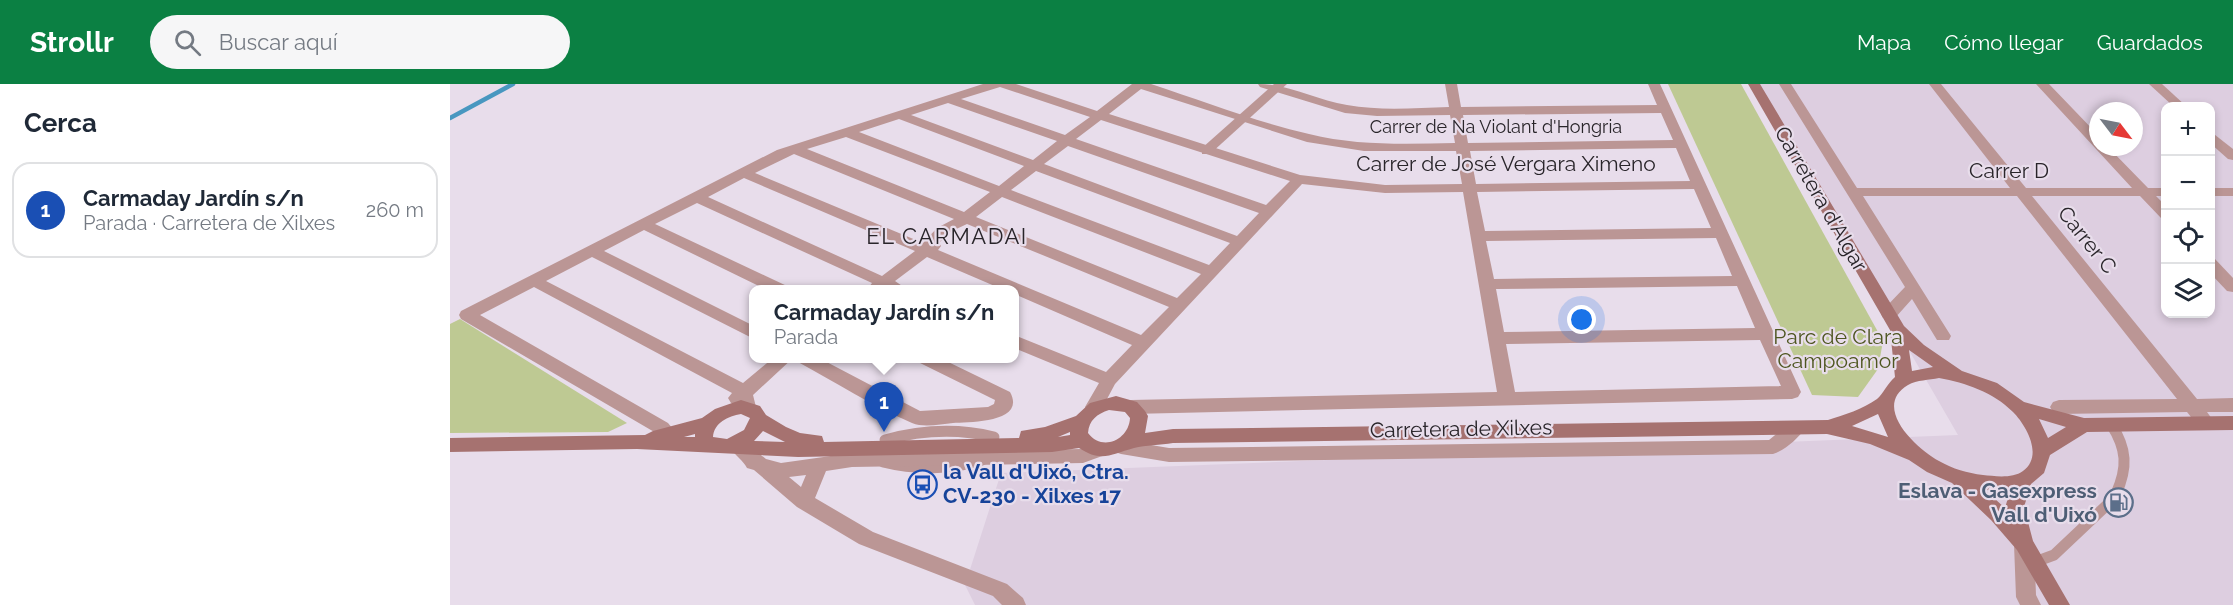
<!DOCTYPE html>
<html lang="es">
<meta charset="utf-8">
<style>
body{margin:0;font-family:Raleway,sans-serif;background:#f6f6f7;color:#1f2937}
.controls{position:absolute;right:18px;top:18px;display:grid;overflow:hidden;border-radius:12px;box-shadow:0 3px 9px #0003}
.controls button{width:54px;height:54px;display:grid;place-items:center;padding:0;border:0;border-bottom:2px solid #e0e1e3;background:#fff;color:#1f2937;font:30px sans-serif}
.compass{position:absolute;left:1639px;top:18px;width:54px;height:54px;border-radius:50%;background:#fff;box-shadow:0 3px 9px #0003;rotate:122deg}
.you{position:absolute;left:1132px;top:236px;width:21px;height:21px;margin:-15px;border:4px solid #fff;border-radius:50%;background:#1a73e8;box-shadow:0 0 0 9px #1a73e833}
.badge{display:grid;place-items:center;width:39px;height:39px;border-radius:50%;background:#0b8043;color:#fff;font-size:20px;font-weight:700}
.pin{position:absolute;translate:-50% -50px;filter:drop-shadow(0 2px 3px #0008)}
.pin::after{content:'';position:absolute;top:32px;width:21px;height:18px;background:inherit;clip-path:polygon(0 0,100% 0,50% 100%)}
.popup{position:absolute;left:299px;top:201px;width:270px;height:78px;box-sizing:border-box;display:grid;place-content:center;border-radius:12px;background:#fff;filter:drop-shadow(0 2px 4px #0005);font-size:20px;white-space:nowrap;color:#747a83}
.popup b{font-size:22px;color:#1f2937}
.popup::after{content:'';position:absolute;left:50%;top:100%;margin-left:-12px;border:12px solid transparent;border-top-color:#fff}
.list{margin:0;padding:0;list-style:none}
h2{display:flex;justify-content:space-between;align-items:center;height:78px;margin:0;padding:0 24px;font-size:26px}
h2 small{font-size:20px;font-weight:400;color:#747a83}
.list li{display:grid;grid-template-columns:39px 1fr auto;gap:18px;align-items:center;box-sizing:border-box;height:96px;margin:0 12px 12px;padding:0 12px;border:2px solid #e0e1e3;border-radius:18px}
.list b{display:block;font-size:22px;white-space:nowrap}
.list p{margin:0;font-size:20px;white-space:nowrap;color:#747a83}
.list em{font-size:20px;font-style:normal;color:#747a83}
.icon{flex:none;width:33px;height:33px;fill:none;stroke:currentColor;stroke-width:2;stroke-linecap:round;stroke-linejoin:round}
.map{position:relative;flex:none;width:1783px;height:521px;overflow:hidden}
header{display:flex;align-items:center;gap:36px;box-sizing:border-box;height:84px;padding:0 30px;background:#0b8043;color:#fff}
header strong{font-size:28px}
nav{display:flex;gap:33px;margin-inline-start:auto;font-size:21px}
.search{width:420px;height:54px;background:#f6f6f7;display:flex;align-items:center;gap:15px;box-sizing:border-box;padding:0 21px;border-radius:33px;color:#747a83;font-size:22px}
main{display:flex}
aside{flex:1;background:#fff}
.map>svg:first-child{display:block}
.built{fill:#ddcee0;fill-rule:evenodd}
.green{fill:#bec993}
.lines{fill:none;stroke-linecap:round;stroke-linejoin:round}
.stream{stroke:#4897c0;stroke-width:4.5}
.service{stroke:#bb9695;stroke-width:11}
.pedestrian{fill:#bb9695;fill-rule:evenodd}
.minor{fill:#bb9695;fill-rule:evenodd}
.secondary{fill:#a67270;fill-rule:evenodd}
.labels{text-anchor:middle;stroke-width:4.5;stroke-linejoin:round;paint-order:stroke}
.far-street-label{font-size:18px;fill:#29252a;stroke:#e8ddeb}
.street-label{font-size:21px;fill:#29252a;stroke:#e8ddeb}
.park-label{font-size:21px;fill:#4e5620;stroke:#e8ddeb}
.transit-label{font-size:21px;font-weight:bold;fill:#164399;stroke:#e8ddeb;text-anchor:start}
.service-label{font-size:21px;font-weight:bold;fill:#4e5e75;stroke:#e8ddeb;text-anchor:end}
.neighbourhood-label{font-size:22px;letter-spacing:1.5px;fill:#29252a;stroke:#e8ddeb}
</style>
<header>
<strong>Strollr</strong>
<div class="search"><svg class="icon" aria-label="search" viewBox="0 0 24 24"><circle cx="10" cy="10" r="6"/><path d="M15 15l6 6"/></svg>Buscar aquí</div>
<nav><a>Mapa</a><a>Cómo llegar</a><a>Guardados</a></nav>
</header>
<main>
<aside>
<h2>Cerca<small></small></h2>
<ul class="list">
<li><span class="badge" style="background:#1a4fb4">1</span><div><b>Carmaday Jardín s/n</b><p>Parada · Carretera de Xilxes</p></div><em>260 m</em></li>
</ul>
</aside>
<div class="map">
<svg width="1783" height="521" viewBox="0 0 1783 521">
<rect width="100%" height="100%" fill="#e8ddeb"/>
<!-- built -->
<path class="built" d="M1305 0H1783V521H525L515 501 551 389 1508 351ZM1716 22H1760V230H1716ZM1648 27H1684V63H1648Z"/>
<!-- green -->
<g class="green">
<polygon points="1218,0 1291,0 1433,257 1428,285 1408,313 1362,311"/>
<polygon points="10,235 177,339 158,348 0,349 0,240"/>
</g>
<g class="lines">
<!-- stream -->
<polyline class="stream" points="0,34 63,0"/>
<!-- service -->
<g class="service">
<path d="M1661 340C1677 365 1678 383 1666 410"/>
<path d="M435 356C471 346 507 344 544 353"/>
<path d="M433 378C465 386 501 386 532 376"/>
<polyline points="1585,478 1604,471 1658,420"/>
</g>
<!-- pedestrian -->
<polygon class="pedestrian" points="824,0 837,0 760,70 752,70 752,64"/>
<!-- minor -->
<g class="minor">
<path d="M533 0H566L647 27 682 0H701C753 17 806 38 859 50 907 62 956 60 1005 59L1000 31 927 32 895 29 810 3 808 0C840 0 866 16 897 21 930 27 965 24 999 23L995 0H1007L1011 23 1207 21 1198 0H1210L1351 308 1348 313 1342 315 681 330 675 328 672 323 675 318 681 316 1047 308 1013 108 935 109 852 100 665 300 650 328 644 330 638 328 635 323 649 299 564 264V251L656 288 682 261 564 210V206H554L477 173 445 197 458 206H421L419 203 422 199 247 119 205 140 337 202 339 206H317L194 146 154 167 304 242V255L142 173 96 197 293 299 323 274H343L303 311 306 323 303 328 297 330 291 328 288 320 281 319 278 314 282 309 84 203 30 231 218 339 227 350 224 355C216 358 212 355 206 349L11 235 9 231 11 227 327 66ZM550 3 640 33 615 51 511 15ZM691 5 857 58 914 67H1006L1012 100 935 101 850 91 659 30ZM498 19 607 57 583 76 461 31ZM1211 29 1223 56 1018 59 1013 31ZM449 35 574 82 549 102 409 48ZM651 36 840 97 816 121 626 55ZM396 53 540 108 514 128 357 65ZM618 62 809 129 787 152 594 80ZM1226 64 1240 97 1026 100 1020 67ZM344 70 504 135 487 144 473 159 305 89ZM586 87 780 159 759 181 561 106ZM294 94 465 167 432 192 258 113ZM1244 105 1261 144 1035 147 1027 108ZM552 113 751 190 727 214 526 133ZM517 140 719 223 691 251 488 166 491 162 489 159 502 147ZM1266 154 1282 192 1044 195 1036 157ZM1287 202 1305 244 1054 248 1046 205ZM1310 256 1331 302 1065 308 1056 260Z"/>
<path d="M1329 0H1341L1407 104H1560L1479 0H1491L1576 104H1682L1586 0H1599L1648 51V63H1658L1698 104H1716V112H1706L1716 122V135L1711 134 1690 112H1582L1747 315 1783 314V328H1757L1765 339 1762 344C1749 348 1745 337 1737 328L1609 330 1603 328 1600 323 1603 318 1609 316 1727 315 1567 112H1413L1501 252 1499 256H1487L1462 215 1445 234H1433L1431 230 1433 226 1455 203Z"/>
<polygon points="1699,0 1712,0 1736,22 1723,22"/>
<polygon points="1760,47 1783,65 1783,76 1778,75 1760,59"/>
<rect x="1760" y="104" width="23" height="8"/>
<polygon points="1760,174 1765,175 1783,194 1783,208 1777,207 1760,189"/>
<path d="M346 274H369L470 327 538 323 544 320 545 316 468 278 466 274H490L560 308C577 339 519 338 503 339 491 340 474 344 462 339 424 323 385 298 348 278Z"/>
<path d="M1346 337 1352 339 1355 344C1349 354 1334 367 1323 370L719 378 671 370 665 368 662 363 665 358 671 356 719 364 1319 356 1340 339Z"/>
<path d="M290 357 296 359 316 375 331 379 402 369 632 365 649 359 655 361 658 366 655 371 633 379 402 383 376 387 365 414 423 448 557 500 573 514 576 521H552L543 512 409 460 347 423 304 386 297 384C293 376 285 372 281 364L284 359ZM356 391 351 403 339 393Z"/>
<polygon points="1574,452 1581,454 1584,460 1586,511 1591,521 1570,521 1566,513 1564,460 1567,454"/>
</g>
<!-- secondary -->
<path class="secondary" d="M1298 0H1310L1454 242 1474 261 1512 287 1547 299 1574 318 1634 334 1783 332V346L1637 348 1600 371 1594 389 1581 400 1574 423 1583 457 1620 521H1599L1567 466 1541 436 1502 399 1477 388 1459 376 1420 360 1377 350 723 359C710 361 696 361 684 364 661 370 652 379 629 364L602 368 348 373 187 365 0 368V354L195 351 203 347 252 334 265 325 285 318 291 316 310 322 316 331 336 343 350 349 372 352 374 358 569 354 571 347 595 343 626 332 640 319 666 312 687 318 695 327 698 332 695 349 723 345 1378 336C1394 331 1413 325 1427 315 1433 310 1437 300 1445 293L1440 246ZM1459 266 1483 283 1462 287ZM1489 294C1516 299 1543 308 1563 328 1576 341 1594 372 1573 387 1562 395 1544 392 1533 391 1517 389 1503 385 1489 377 1467 365 1421 323 1458 301 1467 296 1479 296 1489 294ZM659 326 675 328 680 334C679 356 652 368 638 349 639 336 647 330 659 326ZM291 330 300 334 294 346 277 355 263 353C264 339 278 332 291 330ZM1428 330 1438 353 1402 342ZM1589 335 1616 343 1598 354ZM313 347 335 358 304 357ZM620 348V351L608 353ZM245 350V353H234ZM1535 406 1560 407 1555 424Z"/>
</g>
<!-- icons -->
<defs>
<symbol id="bus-ring" viewBox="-11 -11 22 22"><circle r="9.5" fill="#e8ddeb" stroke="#1a4fb4" stroke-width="1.5"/><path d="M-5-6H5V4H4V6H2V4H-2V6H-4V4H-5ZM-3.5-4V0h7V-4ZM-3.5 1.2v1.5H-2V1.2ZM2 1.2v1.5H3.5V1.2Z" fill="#1a4fb4"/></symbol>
<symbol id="fuel-ring" viewBox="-11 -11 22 22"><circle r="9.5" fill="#e8ddeb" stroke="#5c6f8a" stroke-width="1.5"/><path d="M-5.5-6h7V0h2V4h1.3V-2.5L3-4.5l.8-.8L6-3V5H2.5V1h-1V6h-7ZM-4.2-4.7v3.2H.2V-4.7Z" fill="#5c6f8a"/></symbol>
</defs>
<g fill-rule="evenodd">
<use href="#bus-ring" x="456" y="384" width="33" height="33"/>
<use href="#fuel-ring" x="1652" y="402" width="33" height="33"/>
</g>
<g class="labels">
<!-- far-street labels -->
<g class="far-street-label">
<text x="1046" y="49">Carrer de Na Violant d'Hongria</text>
</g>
<!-- street labels -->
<g class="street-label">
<text x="1056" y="87">Carrer de José Vergara Ximeno</text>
<text x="1559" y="94">Carrer D</text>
<text transform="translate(1371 115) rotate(60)" y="7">Carretera d'Algar</text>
<text transform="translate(1637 156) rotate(51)" y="7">Carrer C</text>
<text transform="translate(1011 345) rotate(-1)" y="7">Carretera de Xilxes</text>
</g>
<!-- park labels -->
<g class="park-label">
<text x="1388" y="260">Parc de Clara<tspan x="1388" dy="24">Campoamor</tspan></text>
</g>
<!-- transit labels -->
<g class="transit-label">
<text x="493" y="395">la Vall d'Uixó, Ctra.<tspan x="493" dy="24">CV-230 - Xilxes 17</tspan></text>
</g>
<!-- service labels -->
<g class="service-label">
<text x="1647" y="414">Eslava - Gasexpress<tspan x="1647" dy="24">Vall d'Uixó</tspan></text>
</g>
<!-- neighbourhood labels -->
<g class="neighbourhood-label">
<text x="497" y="160">EL CARMADAI</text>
</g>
</g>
</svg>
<div class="controls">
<button>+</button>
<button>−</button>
<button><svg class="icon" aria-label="locate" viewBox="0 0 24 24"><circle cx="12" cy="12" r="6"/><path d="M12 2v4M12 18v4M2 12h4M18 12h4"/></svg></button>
<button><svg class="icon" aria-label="layers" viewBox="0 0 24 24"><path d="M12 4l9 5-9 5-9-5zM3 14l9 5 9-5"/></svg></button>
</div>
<svg class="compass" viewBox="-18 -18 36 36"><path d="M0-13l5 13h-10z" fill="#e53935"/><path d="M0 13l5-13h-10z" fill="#747a83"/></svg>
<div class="you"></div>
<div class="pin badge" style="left:434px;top:348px;background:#1a4fb4">1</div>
<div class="popup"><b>Carmaday Jardín s/n</b>Parada</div>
</div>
</main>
